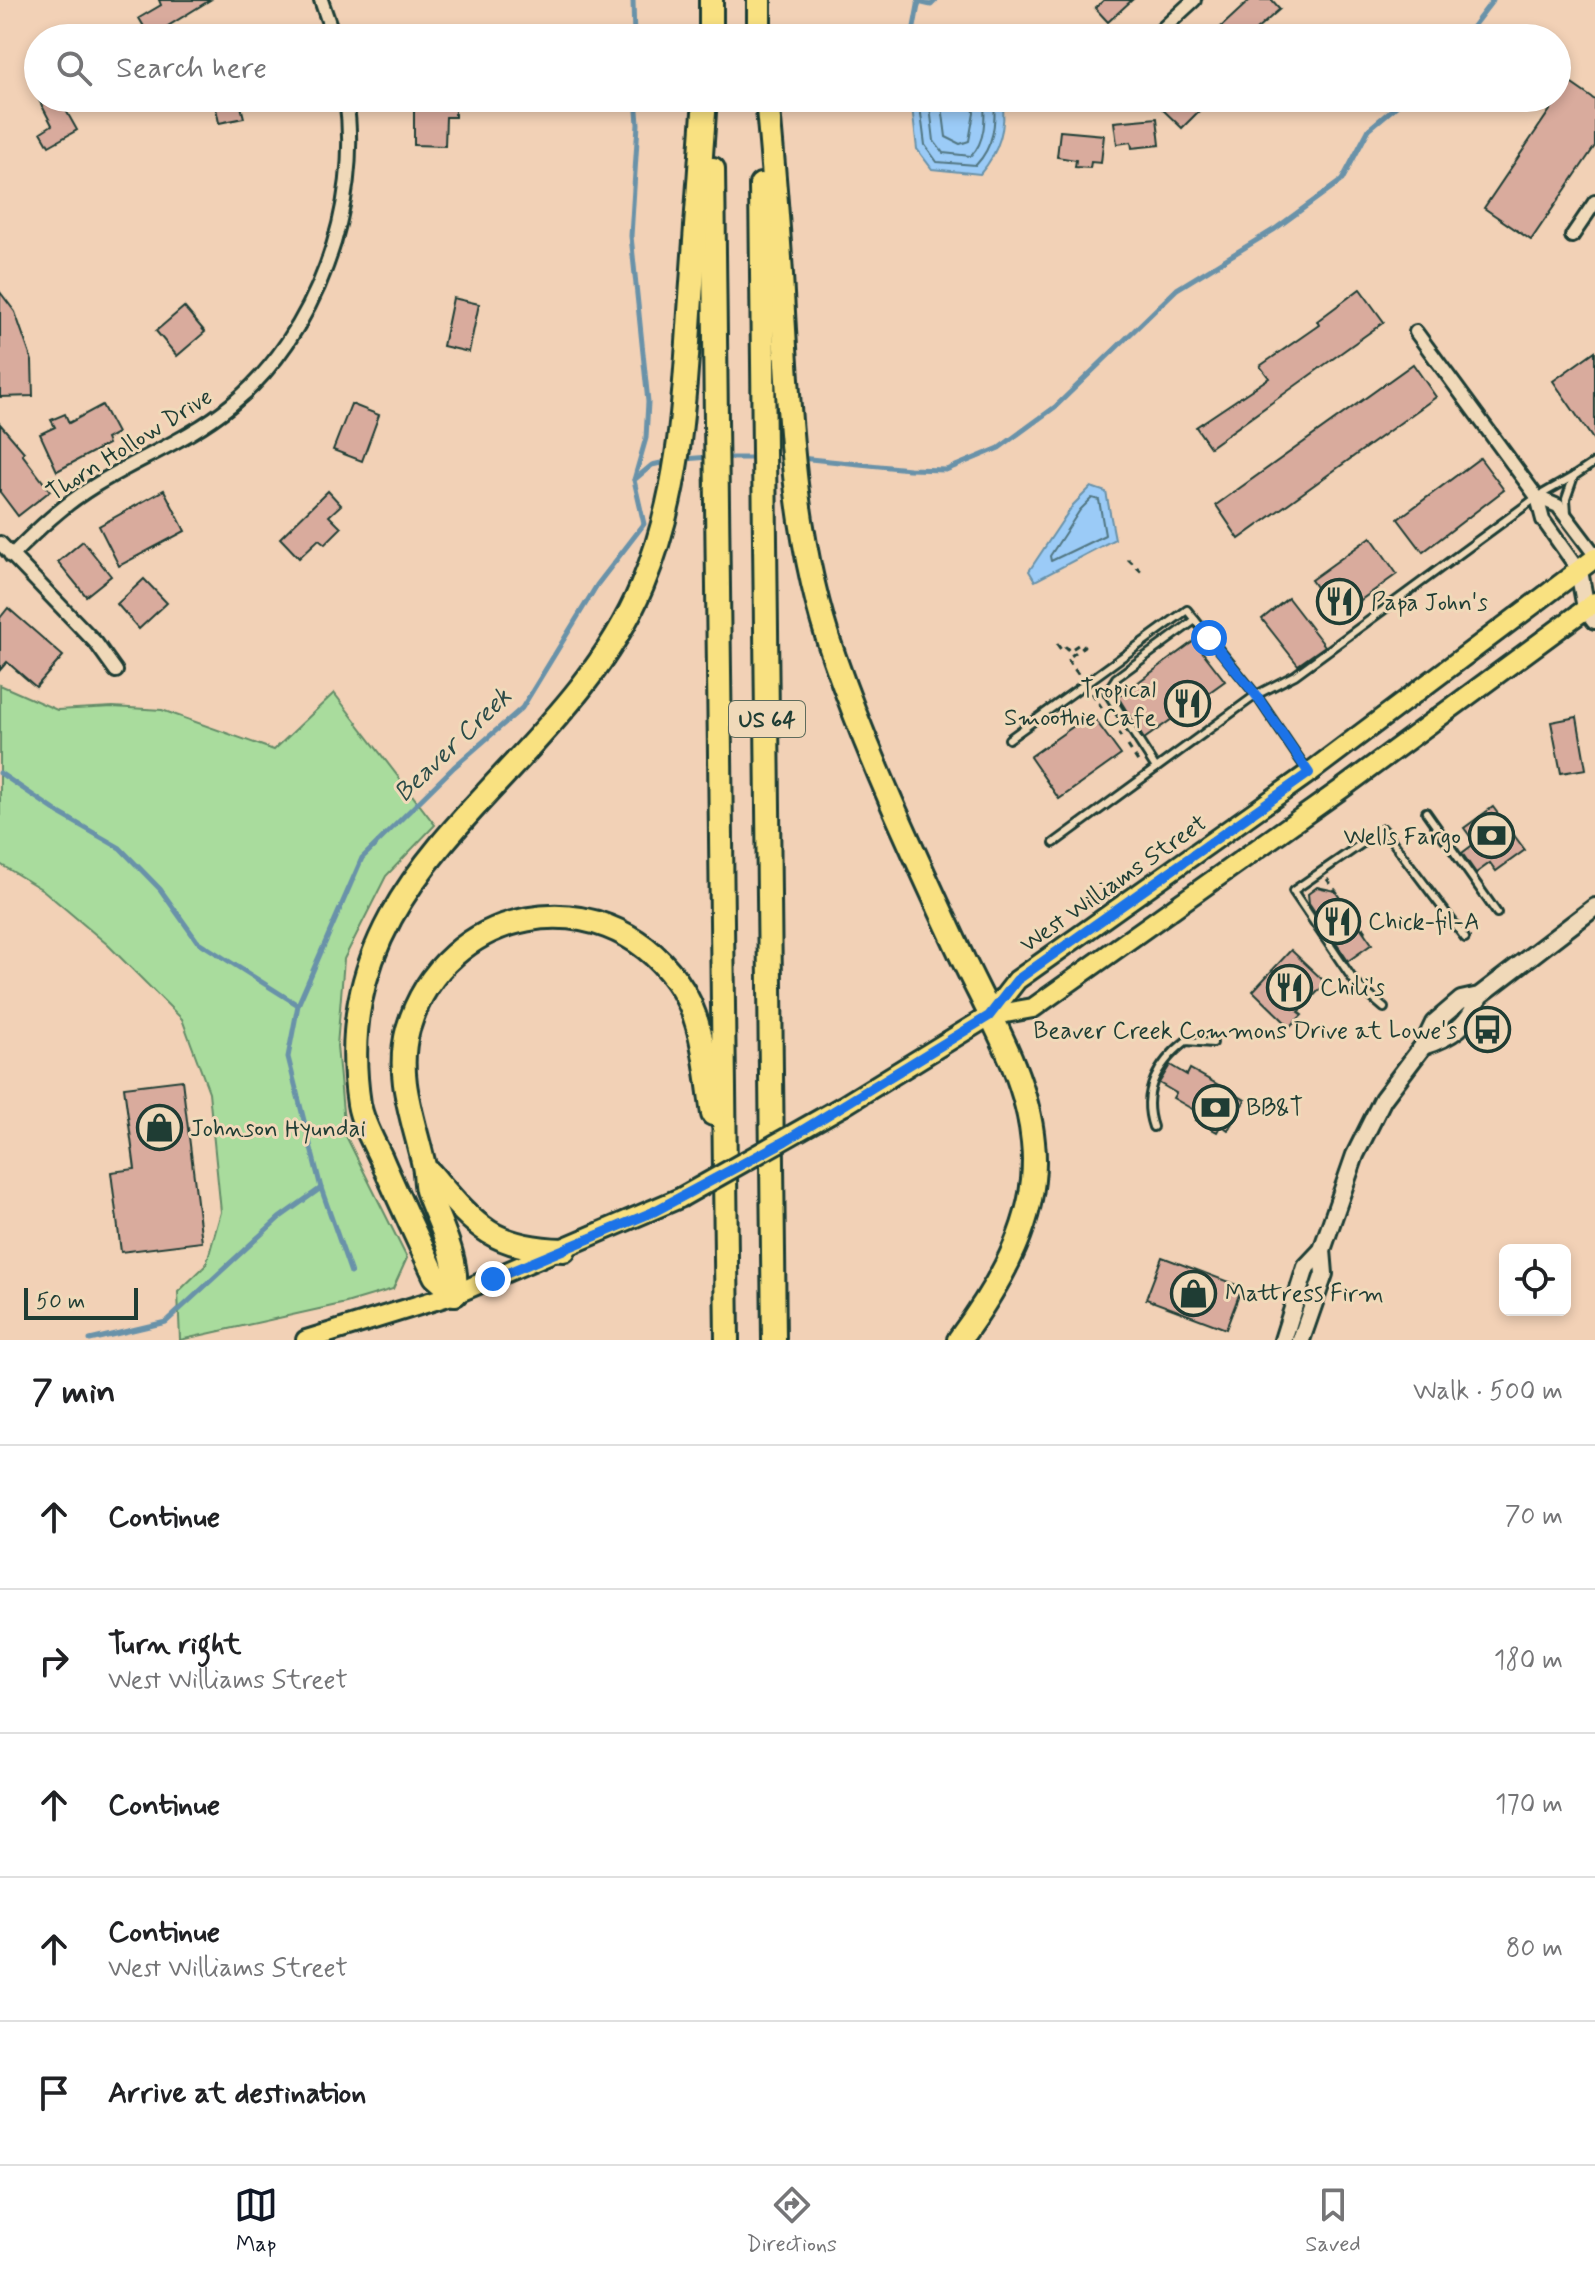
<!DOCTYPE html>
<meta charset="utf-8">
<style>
body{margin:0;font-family:Mynerve,sans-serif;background:#f2f2f2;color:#202124}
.controls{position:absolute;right:24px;bottom:24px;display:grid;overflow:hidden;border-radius:12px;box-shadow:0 4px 12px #0003}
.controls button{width:72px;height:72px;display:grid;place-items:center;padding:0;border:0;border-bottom:2px solid #e0e0e0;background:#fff;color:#202124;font:40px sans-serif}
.scale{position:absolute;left:24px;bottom:20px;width:114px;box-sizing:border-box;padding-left:8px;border:4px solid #1f3d34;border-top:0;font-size:22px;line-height:28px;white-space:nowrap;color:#1f3d34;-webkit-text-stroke:6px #f0d9b9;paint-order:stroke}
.stop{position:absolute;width:24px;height:24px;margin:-18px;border:6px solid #1a73e8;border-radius:50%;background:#fff}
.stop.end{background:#1a73e8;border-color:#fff;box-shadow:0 2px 8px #0008}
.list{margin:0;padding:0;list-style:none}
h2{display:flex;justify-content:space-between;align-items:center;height:104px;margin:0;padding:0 32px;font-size:34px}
h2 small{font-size:26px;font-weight:400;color:#757577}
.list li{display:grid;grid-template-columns:52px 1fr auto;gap:24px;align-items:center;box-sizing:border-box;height:144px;padding:0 32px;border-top:2px solid #e0e0e0}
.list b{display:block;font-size:30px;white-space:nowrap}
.list p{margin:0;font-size:26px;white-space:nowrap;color:#757577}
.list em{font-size:26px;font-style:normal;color:#757577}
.icon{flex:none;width:44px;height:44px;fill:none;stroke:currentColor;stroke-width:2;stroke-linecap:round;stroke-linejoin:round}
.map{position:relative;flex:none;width:1595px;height:1340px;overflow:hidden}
.search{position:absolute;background:#fff;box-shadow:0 4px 12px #0003;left:24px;right:24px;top:24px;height:88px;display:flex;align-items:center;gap:20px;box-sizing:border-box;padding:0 28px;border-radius:44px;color:#757577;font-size:30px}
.sheet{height:824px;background:#fff}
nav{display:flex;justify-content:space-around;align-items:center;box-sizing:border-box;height:112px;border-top:2px solid #e0e0e0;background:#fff;font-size:22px;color:#757577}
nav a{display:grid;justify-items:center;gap:4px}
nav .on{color:#111827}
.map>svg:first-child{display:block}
.green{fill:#a9dc9d;stroke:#648c68;stroke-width:2}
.water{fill:#9bcbf7;stroke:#6992a9;stroke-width:2}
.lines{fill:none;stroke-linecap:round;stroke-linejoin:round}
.shore{stroke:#517682;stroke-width:2}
.stream{stroke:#6992a9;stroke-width:5}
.building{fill:#d9ab9d;stroke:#1f3d34;stroke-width:2}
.lane-casing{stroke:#1f3d34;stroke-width:12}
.street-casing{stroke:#1f3d34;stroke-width:18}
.secondary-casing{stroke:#1f3d34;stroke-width:22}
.primary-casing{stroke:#1f3d34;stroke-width:24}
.highway-casing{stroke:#1f3d34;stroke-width:28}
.path{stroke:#1f3d34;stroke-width:3;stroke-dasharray:6 6;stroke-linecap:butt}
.lane{stroke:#f0d9b9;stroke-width:6}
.street{stroke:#f0d9b9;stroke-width:12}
.secondary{stroke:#f0d9b9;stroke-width:16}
.primary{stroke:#f9e181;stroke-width:18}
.highway{stroke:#f9e181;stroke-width:22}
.primary-bridge-casing{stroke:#1f3d34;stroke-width:24;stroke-linecap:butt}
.primary-bridge{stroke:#f9e181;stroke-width:18}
.route{stroke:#1a73e8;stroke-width:10}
.labels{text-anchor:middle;stroke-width:6;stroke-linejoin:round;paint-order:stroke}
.shield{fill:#f0d9b9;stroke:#5e6c5c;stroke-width:2}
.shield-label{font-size:22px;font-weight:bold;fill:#1f3d34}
.street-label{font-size:24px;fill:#1f3d34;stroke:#f0d9b9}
.poi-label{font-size:24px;fill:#1f3d34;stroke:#f0d9b9;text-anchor:start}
.water-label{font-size:26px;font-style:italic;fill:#2b4b48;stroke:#f0d9b9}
</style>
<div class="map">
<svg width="1595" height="1340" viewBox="0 0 1595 1340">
<rect width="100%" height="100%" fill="#f2d1b6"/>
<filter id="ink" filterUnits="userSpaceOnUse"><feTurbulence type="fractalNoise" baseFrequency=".0125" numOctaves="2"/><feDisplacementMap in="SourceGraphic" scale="16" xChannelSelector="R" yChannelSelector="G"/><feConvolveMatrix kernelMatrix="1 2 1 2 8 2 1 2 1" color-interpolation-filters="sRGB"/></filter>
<g filter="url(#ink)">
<!-- green -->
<polygon class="green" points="0,685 57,710 113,707 162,710 274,750 334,693 435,825 386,876 344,959 337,1046 345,1134 407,1258 393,1289 346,1303 180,1340 178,1292 206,1265 221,1212 209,1092 182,1019 108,945 43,890 0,864"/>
<!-- water -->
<g class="water">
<path d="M911 98H1002C1007 127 999 152 980 174L932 169 917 149Z"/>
<polygon points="1091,487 1106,492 1115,539 1035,581 1029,571 1073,505"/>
</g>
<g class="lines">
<!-- shore -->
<g class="shore">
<path d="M919 98 925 145 937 162 976 165C994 146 996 123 994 98"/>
<path d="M929 98 934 141 943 153 971 156C986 141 985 118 984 98"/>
<polyline points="941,98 946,137 960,144 969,141 974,113 972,98"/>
<polygon points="1092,498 1099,500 1105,535 1051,561 1050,556 1080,510"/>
</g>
<!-- stream -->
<g class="stream">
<polyline points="633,0 634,38"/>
<polyline points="921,2 918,2 931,5 936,0"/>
<polyline points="912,38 919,0"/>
<polyline points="1464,38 1493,0"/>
<polyline points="724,458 758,458"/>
<polyline points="800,458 909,469 946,470 999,448 1055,407 1177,289 1275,229 1342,180 1369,129 1406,98"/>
<polyline points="684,459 710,457"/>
<polyline points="634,480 652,465 670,461"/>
<polyline points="0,773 59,813 120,848 160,889 197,941 298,1005"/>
<polyline points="351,1273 321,1188 288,1057 298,1005 362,858 454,767 522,708 597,585 644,524 634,480 646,438 648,402 631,236 638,124 636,98"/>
<polyline points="90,1340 166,1322 279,1218 321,1188"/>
</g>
</g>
<!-- building -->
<g class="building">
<polygon points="159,0 210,0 150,37 139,18 161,5"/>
<polygon points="1104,0 1132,0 1108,22 1095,8"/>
<polygon points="1250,0 1272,0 1280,9 1247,38 1209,38"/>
<polygon points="1569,82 1595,100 1595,146 1531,240 1484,208"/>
<polygon points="38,98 59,98 77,130 49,146 41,132 52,125"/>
<polygon points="214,98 239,98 244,118 219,123"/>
<polygon points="1170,98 1212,98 1182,128 1161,108"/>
<polygon points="414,101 455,102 455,117 446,117 445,146 414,145"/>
<polygon points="1157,118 1160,145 1132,148 1131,142 1117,144 1114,122"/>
<polygon points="1060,131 1104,135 1101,163 1091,162 1090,168 1075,167 1076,160 1057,157"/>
<polygon points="1360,289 1384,322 1210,447 1196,427 1269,378 1260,366 1319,325 1317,321"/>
<polygon points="0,292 15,312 32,361 33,396 0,397"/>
<polygon points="453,298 479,304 469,352 443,346"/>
<polygon points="184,307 205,332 177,356 156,331"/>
<polygon points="1595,351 1595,442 1553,381"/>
<polygon points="1413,364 1436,397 1239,539 1216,505"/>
<polygon points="351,404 379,415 362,461 333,450"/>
<polygon points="102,405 117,433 106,439 108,444 57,471 40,434 55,427 51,420 65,414 69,423"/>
<polygon points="0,424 24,452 22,454 50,491 18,516 0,492"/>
<polygon points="1480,458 1504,490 1423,552 1398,519"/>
<polygon points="164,490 185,531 119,566 99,526"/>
<polygon points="328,491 341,505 329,516 341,528 325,544 319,539 299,558 280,538"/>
<polygon points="1371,537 1397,574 1337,617 1311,580"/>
<polygon points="83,541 111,576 86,596 58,562"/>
<polygon points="144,579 167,603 139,629 117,604"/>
<polygon points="1288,598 1325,646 1298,665 1262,619"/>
<polygon points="8,608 63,656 36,687 7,662 0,670 0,618"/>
<polygon points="1194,641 1225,681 1144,739 1118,697"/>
<polygon points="1091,714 1121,755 1059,799 1030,757"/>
<polygon points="1577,717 1586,769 1561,773 1551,722"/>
<polygon points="1493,807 1525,850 1496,871 1490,863 1476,873 1462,853 1475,843 1464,828"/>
<polygon points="1317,887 1335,891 1372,944 1348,961 1309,903 1308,894"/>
<polygon points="1291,950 1326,983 1298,1012 1302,1015 1290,1027 1253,991"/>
<polygon points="1170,1065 1187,1075 1190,1069 1245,1100 1228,1130 1221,1125 1217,1132 1195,1120 1199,1113 1173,1098 1176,1093 1159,1083"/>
<polygon points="182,1080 202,1242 121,1252 111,1172 135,1169 124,1087"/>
<polygon points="1162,1257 1242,1287 1226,1329 1146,1299"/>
</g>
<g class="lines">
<defs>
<g id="lane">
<polyline points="1574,476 1595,462"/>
<polyline points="1009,739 1187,610 1256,695 1295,675 1537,497 1574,476 1566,499 1567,513"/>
<polyline points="1156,768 1107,692 1116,678 1195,620"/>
<polyline points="1426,812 1497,913"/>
<polyline points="1054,843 1256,695 1307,770"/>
<polyline points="1384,1008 1356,984 1293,891 1383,829 1465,938"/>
<path d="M1153 1127C1141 1092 1158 1063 1186 1041L1213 1043"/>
</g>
<g id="street">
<polyline points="321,0 334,38"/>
<polyline points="1153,38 1194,0"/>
<polyline points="1572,236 1595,202"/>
<polyline points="1416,332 1537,497 1543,520 1579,571"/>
<polyline points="1537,497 1558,506 1595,555"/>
<polyline points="0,543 96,643 116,671"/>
<path d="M11 556C37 530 63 505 94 486 139 458 190 439 231 405 316 336 362 205 346 98"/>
</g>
<g id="secondary">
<polyline points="1579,571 1586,608 1595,620"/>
<path d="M1423 1046C1451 1037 1470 1025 1479 996"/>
<polyline points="1283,1340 1306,1267 1322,1250 1355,1155 1383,1099 1423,1046 1434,1023 1461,1000 1479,996 1595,907"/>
<polyline points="1301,1340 1324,1274 1322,1250"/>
</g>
<g id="primary">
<polyline points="989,1016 1033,1008 1340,790 1595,602"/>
<polyline points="843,1106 989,1016 1017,980 1309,773 1595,558"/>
<polyline points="306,1340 455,1294 680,1198"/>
</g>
<g id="highway">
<polyline points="711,0 711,38"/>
<polyline points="759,0 759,38"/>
<path d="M767 98C773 163 779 229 782 294 789 417 793 540 834 657 869 758 915 856 960 953 988 1013 1027 1075 1033 1142 1041 1215 1001 1283 959 1340"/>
<polyline points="713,169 727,1340"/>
<polyline points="761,185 774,1340"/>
<path d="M430 1173C474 1224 490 1248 564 1250"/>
<path d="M455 1294 435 1276C417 1237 398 1198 381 1158 373 1141 362 1122 359 1104 322 861 560 782 642 586 679 498 684 406 690 312 695 241 700 169 705 98"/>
<path d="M455 1294C459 1257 439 1224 427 1190 425 1182 426 1174 424 1166 414 1120 395 1077 408 1029 444 906 601 876 676 980 704 1018 706 1069 713 1114"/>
</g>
</defs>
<!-- lane casing -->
<use href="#lane" class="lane-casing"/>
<!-- street casing -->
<use href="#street" class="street-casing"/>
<!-- secondary casing -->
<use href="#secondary" class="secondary-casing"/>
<!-- primary casing -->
<use href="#primary" class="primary-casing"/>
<!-- highway casing -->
<use href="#highway" class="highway-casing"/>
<!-- path -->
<g class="path">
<polyline points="1128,559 1143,573"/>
<polyline points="1057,644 1062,651 1066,647 1069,651 1081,643 1084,646 1067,659 1078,674"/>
<polyline points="1092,693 1121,737"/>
<polyline points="1128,746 1139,763"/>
<polyline points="1327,879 1366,932"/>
</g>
<!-- lane -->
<use href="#lane" class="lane"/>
<!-- street -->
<use href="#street" class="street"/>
<!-- secondary -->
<use href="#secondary" class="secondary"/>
<!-- primary -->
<use href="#primary" class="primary"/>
<!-- highway -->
<use href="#highway" class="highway"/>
<defs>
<polyline id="primary-bridge" points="680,1198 843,1106"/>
</defs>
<!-- primary-bridge casing -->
<use href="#primary-bridge" class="primary-bridge-casing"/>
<!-- primary-bridge -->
<use href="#primary-bridge" class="primary-bridge"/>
</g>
</g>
<g class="lines" filter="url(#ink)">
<!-- route -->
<polyline class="route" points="493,1279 653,1212 785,1141 989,1016 1017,980 1309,773 1256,695 1209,638"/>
</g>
<!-- icons -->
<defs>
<symbol id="restaurant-ring" viewBox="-11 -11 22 22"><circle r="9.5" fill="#f0d9b9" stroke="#1f3d34" stroke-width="1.5"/><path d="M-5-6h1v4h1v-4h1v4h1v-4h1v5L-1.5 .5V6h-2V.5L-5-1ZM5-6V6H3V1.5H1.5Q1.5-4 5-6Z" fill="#1f3d34"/></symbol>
<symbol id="bank-ring" viewBox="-11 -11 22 22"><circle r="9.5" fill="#f0d9b9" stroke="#1f3d34" stroke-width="1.5"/><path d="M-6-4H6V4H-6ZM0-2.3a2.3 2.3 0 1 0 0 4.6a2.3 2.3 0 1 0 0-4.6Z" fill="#1f3d34"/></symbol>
<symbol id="bus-ring" viewBox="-11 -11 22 22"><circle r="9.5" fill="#f0d9b9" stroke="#1f3d34" stroke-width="1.5"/><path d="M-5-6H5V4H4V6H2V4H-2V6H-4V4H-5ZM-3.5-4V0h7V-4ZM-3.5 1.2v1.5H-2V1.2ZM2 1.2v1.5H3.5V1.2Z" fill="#1f3d34"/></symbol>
<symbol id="shop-ring" viewBox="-11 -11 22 22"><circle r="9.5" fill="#f0d9b9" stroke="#1f3d34" stroke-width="1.5"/><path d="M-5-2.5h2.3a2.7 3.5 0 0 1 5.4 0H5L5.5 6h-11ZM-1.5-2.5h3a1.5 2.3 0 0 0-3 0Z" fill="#1f3d34"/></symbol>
</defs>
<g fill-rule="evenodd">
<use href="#restaurant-ring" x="1314" y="576" width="51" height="51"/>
<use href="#restaurant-ring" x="1162" y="678" width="51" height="51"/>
<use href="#bank-ring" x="1466" y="810" width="51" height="51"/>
<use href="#restaurant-ring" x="1312" y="896" width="51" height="51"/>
<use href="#restaurant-ring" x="1264" y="962" width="51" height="51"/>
<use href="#bus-ring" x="1462" y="1004" width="51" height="51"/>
<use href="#bank-ring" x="1190" y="1082" width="51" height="51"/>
<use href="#shop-ring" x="134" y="1102" width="51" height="51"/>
<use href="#shop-ring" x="1168" y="1268" width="51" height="51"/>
</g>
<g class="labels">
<!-- shield labels -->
<rect class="shield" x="729" y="701" width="76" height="36" rx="6"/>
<g class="shield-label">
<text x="767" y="727">US 64</text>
</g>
<!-- street labels -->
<g class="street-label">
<text transform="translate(129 444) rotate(-32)" y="8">Thorn Hollow Drive</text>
<text transform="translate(1113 883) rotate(-35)" y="8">West Williams Street</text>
</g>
<!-- poi labels -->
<g class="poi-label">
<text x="1371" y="610">Papa John's</text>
<text x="1156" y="697" text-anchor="end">Tropical<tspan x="1156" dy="28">Smoothie Cafe</tspan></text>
<text x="1461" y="844" text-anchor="end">Wells Fargo</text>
<text x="1368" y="929">Chick-fil-A</text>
<text x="1320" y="995">Chili's</text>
<text x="1457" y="1038" text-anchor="end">Beaver Creek Commons Drive at Lowe's</text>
<text x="1246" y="1115">BB&amp;T</text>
<text x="190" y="1136">Johnson Hyundai</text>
<text x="1225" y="1301">Mattress Firm</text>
</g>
<!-- water labels -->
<g class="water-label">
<text transform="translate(452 744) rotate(-44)" y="9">Beaver Creek</text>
</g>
</g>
</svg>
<div class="controls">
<button><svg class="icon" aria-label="locate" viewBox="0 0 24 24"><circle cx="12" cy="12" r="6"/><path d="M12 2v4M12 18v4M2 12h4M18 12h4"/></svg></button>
</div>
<div class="scale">50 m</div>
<div class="stop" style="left:1209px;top:638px"></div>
<div class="stop end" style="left:493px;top:1279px"></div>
<div class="search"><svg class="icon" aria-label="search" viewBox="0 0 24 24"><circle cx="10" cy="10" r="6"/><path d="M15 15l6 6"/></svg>Search here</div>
</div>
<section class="sheet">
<h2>7 min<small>Walk · 500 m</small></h2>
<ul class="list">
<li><svg class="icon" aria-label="ahead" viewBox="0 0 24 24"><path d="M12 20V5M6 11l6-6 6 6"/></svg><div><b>Continue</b></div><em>70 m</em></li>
<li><svg class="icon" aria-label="right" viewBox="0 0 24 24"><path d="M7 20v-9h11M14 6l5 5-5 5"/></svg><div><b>Turn right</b><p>West Williams Street</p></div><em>180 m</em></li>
<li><svg class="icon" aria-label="ahead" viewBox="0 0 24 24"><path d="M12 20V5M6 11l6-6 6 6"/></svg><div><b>Continue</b></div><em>170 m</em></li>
<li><svg class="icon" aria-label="ahead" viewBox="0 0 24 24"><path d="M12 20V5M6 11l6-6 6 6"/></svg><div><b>Continue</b><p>West Williams Street</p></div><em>80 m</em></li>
<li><svg class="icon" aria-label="arrive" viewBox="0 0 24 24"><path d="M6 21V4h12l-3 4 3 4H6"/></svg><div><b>Arrive at destination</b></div></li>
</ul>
</section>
<nav>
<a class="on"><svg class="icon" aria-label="map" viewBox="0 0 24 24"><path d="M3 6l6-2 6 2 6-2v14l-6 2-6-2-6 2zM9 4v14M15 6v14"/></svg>Map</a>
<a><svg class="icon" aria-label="directions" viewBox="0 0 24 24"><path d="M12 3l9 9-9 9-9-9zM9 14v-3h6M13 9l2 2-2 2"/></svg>Directions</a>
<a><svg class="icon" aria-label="saved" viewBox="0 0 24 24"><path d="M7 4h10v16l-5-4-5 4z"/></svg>Saved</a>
</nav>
